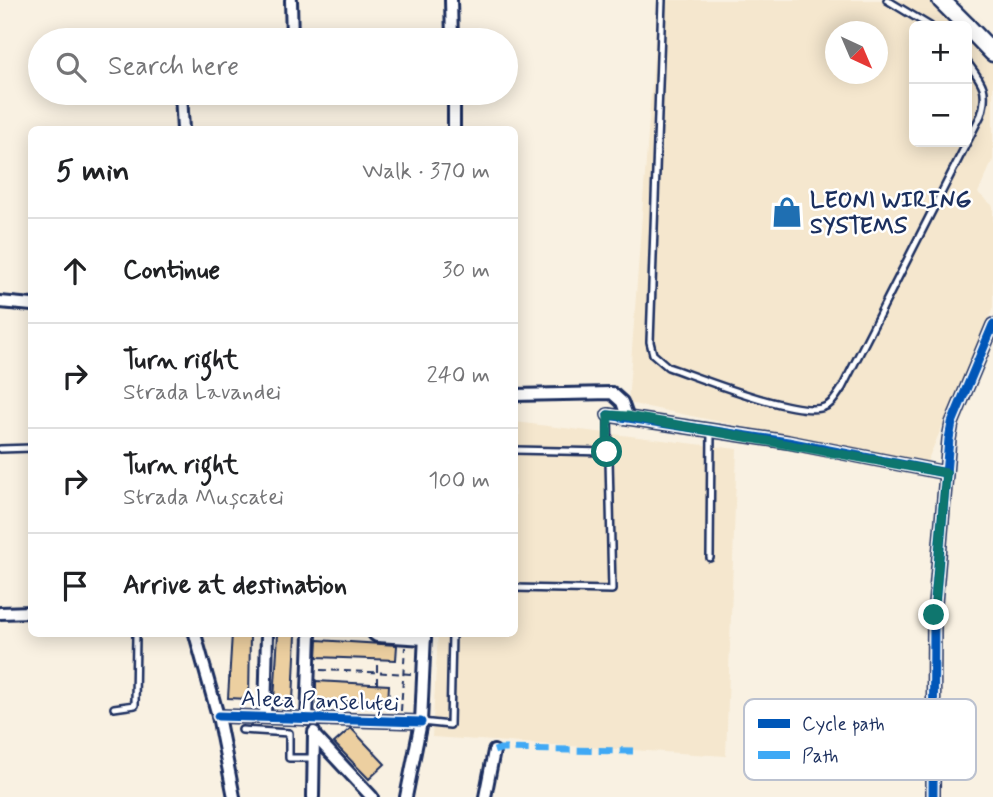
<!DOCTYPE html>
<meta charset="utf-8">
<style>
body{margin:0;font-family:Mynerve,sans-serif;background:#f2f2f2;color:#202124}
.controls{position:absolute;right:21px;top:21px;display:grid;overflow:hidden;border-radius:10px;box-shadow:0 4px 18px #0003}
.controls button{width:63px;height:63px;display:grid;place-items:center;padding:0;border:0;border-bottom:2px solid #e0e0e0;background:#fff;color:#202124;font:35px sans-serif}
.compass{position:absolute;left:825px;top:21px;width:63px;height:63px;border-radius:50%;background:#fff;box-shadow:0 4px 18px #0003;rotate:136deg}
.stop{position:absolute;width:21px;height:21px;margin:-16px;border:5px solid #0f766e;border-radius:50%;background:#fff}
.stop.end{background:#0f766e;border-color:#fff;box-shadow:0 2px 7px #0008}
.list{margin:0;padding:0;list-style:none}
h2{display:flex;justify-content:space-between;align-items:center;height:91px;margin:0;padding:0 28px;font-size:30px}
h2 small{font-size:23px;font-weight:400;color:#757577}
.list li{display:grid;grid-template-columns:46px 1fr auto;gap:21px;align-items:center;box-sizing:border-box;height:105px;padding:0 28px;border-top:2px solid #e0e0e0}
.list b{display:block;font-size:26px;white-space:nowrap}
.list p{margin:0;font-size:23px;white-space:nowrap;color:#757577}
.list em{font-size:23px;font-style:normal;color:#757577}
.icon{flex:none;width:38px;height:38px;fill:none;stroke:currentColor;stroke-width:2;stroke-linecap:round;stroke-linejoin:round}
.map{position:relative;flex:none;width:993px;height:797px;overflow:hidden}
.search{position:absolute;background:#fff;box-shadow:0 4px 18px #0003;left:28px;top:28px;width:490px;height:77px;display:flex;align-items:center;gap:18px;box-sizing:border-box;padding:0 24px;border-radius:38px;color:#757577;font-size:26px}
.panel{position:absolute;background:#fff;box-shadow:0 4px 18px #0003;left:28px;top:126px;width:490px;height:511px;border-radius:10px}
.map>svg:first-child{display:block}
.built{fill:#f5e7ce;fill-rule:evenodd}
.building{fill:#eccfa0;stroke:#1b2f5e;stroke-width:2}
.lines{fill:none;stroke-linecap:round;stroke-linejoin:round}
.lane-casing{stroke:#1b2f5e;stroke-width:10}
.street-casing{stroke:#1b2f5e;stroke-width:16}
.secondary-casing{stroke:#1b2f5e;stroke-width:21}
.path{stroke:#1b2f5e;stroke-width:2;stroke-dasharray:7 5;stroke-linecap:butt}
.lane{stroke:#fff;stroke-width:5}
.street{stroke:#fff;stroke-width:10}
.secondary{stroke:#fff;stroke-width:16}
.quiet{stroke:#3fa9f5;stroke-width:7;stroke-dasharray:14 7;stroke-linecap:butt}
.cycleway-casing{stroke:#fff;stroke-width:13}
.cycleway{stroke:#0057b8;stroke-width:9}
.route{stroke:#0f766e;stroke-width:9}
.labels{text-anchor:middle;stroke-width:5;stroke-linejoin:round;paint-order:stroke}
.poi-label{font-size:23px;font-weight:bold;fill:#1b2f5e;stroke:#fff;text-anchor:start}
.street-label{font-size:23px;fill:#1b2f5e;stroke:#fff}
.key{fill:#fff;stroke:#bbc1cf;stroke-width:2}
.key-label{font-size:19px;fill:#1b2f5e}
</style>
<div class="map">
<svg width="993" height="797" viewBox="0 0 993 797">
<rect width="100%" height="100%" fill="#f9f1e2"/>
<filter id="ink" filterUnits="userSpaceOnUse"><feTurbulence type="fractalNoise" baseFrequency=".0143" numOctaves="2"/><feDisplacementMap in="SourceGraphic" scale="14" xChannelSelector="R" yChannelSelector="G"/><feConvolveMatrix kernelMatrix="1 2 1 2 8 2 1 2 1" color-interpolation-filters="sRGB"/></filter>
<g filter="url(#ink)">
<!-- built -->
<g class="built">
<path d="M658 0H931L957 26H914V142H967V37L993 63V160L978 193 993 206V308L926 464 628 403ZM836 32H878V74H836Z"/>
<polygon points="515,422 737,449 726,756 432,737 438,634 514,634"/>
</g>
<!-- building -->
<g class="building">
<polygon points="232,634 250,634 249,699 228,698"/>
<polygon points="278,634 296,634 293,701 274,700"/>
<polygon points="318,640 397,645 396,660 317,657"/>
<polygon points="316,681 389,685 388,703 316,700"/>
<polygon points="351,728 385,764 369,779 334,743"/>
</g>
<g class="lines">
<defs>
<g id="lane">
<path d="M662 0 650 342 653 354 668 367C698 377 798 418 824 407 833 404 837 395 842 388L981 115C989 89 982 82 967 62"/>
<polyline points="887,0 930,26"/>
<polyline points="0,449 32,448"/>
<polyline points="514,450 607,452"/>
<polyline points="710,558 711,429"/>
<polyline points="514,588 612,590 608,415"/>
<polyline points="114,708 135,705 136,634"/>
<polyline points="421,722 450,725 452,634"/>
<polyline points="242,730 289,733 289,758 313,758"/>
</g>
<g id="street">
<polyline points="291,0 292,40"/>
<polyline points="451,0 452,40"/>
<polyline points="181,93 183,130"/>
<polyline points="454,93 454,130"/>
<polyline points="0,302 32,305"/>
<polyline points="514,395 612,393 622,402 627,416"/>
<polyline points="608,415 788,442 946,473"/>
<polyline points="0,613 32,612"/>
<polyline points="195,634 218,716 234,797"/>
<polyline points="374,634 377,636 425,639"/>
<polyline points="218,716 421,722"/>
<polyline points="265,717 267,634"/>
<polyline points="307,719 310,634"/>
<polyline points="314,735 372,797"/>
<polyline points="313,797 314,732"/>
<polyline points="406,797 421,722 425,634"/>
<polyline points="485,797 494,751"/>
<polyline points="933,797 934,615 949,439 952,423 993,325"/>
</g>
<g id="secondary">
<polyline points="941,0 967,26"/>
<polyline points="967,26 993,53"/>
</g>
</defs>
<!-- lane casing -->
<use href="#lane" class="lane-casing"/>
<!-- street casing -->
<use href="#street" class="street-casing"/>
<!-- secondary casing -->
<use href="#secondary" class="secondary-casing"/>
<!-- path -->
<g class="path">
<polyline points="320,670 413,674"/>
<polyline points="377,684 377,663"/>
<polyline points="401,711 405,647"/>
</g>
<!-- lane -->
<use href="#lane" class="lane"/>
<!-- street -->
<use href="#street" class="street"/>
<!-- secondary -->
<use href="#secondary" class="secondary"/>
<!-- quiet -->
<polyline class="quiet" points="494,751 500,749 633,751"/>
<defs>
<g id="cycleway">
<polyline points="608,415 788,442 946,473"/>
<polyline points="218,716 421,722"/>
<polyline points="933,797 934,615 949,439 952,423 993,325"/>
</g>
</defs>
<!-- cycleway casing -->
<use href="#cycleway" class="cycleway-casing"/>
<!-- cycleway -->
<use href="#cycleway" class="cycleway"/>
</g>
</g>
<g class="lines" filter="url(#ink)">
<!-- route -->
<polyline class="route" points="607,452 608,415 627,416 946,473 934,615"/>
</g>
<!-- icons -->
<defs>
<symbol id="shop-bare" viewBox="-9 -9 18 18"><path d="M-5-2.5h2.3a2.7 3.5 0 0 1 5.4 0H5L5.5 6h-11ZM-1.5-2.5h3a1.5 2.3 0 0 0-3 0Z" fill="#1f6fb2" stroke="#fff" stroke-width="2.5" paint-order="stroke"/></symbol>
</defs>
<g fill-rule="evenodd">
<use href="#shop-bare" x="765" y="190" width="44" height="44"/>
</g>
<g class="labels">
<!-- poi labels -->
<g class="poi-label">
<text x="810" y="207">LEONI WIRING<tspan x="810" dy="26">SYSTEMS</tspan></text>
</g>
<!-- street labels -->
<g class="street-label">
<text transform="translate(320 700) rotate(2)" y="8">Aleea Panseluței</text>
</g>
</g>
<!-- legend -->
<rect x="744" y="699" width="232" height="81" rx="10" class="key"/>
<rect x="758" y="719" width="32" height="9" fill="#0057b8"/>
<rect x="758" y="751" width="32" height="8" fill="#3fa9f5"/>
<g class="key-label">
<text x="802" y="730">Cycle path</text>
<text x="802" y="762">Path</text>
</g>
</svg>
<div class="controls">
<button>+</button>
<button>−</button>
</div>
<svg class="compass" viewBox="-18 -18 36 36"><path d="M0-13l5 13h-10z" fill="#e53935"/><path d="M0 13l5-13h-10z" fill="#757577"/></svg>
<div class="stop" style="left:607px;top:452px"></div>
<div class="stop end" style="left:934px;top:615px"></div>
<div class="search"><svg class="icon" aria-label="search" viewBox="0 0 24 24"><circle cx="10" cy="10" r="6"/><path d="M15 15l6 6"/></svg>Search here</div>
<section class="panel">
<h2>5 min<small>Walk · 370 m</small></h2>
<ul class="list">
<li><svg class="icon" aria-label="ahead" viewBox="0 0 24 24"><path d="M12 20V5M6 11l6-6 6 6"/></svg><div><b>Continue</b></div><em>30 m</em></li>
<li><svg class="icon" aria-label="right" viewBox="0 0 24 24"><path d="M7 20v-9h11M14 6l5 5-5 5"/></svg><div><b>Turn right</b><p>Strada Lavandei</p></div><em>240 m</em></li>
<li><svg class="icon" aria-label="right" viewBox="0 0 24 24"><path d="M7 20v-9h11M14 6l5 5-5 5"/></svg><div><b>Turn right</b><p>Strada Mușcatei</p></div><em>100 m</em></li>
<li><svg class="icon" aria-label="arrive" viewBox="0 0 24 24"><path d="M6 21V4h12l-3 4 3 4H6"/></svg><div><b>Arrive at destination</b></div></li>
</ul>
</section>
</div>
